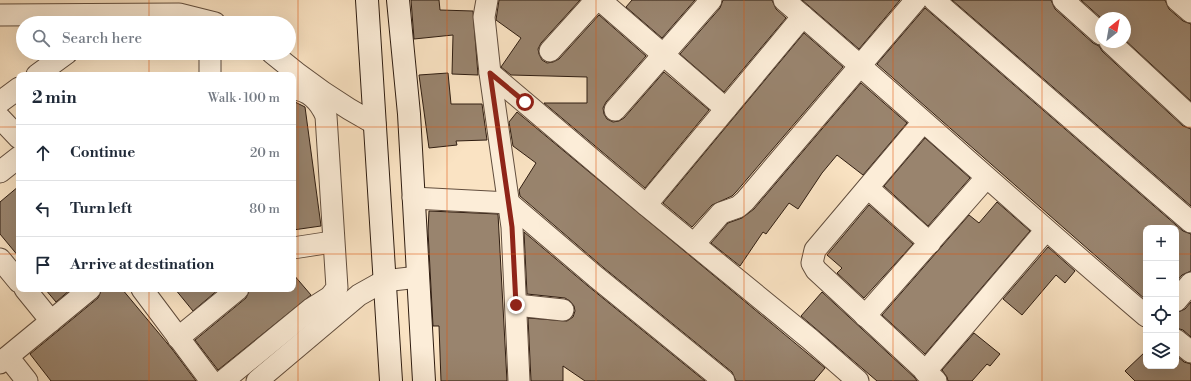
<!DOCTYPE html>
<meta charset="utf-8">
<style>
body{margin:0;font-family:"Libre Bodoni",serif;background:#f6f6f7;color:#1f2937}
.controls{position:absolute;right:12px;bottom:12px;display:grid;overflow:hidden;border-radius:8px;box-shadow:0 4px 16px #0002}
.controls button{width:36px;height:36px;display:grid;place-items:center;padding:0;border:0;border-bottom:1px solid #e0e1e3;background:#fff;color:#1f2937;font:20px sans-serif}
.compass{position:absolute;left:1095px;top:12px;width:36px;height:36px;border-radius:50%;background:#fff;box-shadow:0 4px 16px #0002;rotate:31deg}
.stop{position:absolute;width:12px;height:12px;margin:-9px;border:3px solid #8f2418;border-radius:50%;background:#fff}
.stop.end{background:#8f2418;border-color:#fff;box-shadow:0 1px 4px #0008}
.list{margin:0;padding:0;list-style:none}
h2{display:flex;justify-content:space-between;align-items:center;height:52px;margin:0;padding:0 16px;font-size:17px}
h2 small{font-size:13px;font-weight:400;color:#747a83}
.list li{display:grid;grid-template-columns:26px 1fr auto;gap:12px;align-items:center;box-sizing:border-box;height:56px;padding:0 16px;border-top:1px solid #e0e1e3}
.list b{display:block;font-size:15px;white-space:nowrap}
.list em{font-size:13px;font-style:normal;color:#747a83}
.icon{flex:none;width:22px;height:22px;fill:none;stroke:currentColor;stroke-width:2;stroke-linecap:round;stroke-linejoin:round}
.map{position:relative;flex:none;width:1191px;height:381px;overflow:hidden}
.search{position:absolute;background:#fff;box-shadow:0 4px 16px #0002;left:16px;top:16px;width:280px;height:44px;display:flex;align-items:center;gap:10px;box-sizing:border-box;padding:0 14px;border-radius:22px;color:#747a83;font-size:15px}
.panel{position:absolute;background:#fff;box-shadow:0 4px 16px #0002;left:16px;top:72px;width:280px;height:220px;border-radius:8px}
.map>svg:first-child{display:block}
.building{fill:#99846e;stroke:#2f1d11}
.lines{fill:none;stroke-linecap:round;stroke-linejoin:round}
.minor-casing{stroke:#624e3e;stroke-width:23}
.secondary-casing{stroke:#2f1d11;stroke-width:24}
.minor{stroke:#fcedd8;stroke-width:21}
.secondary{stroke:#fcedd8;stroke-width:22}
.route{stroke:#8f2418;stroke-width:5}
.grid{fill:none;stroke:#df560c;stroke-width:1;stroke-opacity:0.55}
</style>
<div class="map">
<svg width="1191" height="381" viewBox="0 0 1191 381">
<rect width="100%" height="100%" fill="#fae3c3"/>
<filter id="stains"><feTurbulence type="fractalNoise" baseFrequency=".005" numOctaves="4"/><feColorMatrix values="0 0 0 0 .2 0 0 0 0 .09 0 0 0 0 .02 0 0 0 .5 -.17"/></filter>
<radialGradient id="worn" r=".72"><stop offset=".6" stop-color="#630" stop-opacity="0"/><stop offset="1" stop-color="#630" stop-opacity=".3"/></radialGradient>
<!-- building -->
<g class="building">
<polygon points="411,0 439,0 440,10 473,11 478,75 452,74 453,35 414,39"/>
<polygon points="499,0 580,0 541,43 538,49 539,54 542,60 547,63 553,62 559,59 599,15 646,56 606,102 603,108 604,114 607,119 613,122 619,121 624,118 664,72 709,110 645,188 544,103 587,103 587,77 511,75 501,67 521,38 496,20"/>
<polygon points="632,0 695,0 662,38 626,7"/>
<polygon points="723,0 772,0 776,9 786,18 724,92 680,54 720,8"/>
<polygon points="802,0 900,0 859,49"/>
<polygon points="952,0 1051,0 1055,9 1093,43 1099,46 1102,51 1183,126 1191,129 1191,206"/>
<polygon points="1081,0 1165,0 1169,9 1183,21 1191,24 1191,101 1125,40 1125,18 1101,18"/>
<polygon points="925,8 1183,231 1191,234 1191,271 1182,275 1176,282 1176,228 1146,228 1146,300 877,64"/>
<polygon points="804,33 843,67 736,192 732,196 712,205 692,227 663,203"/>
<polygon points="448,73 451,104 482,104 487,140 456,141 457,145 429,148 419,75"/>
<polygon points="861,83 907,123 863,175 837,155 822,173 798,209 789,203 766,234 763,232 740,266 711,243 728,223 742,218 754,209"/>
<polygon points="293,101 305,107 321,226 293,230"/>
<polygon points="517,112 825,368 814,381 736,381 732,372 604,268 520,196 519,190 536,163 513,146 509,122"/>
<polygon points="925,138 970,178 928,226 884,186"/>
<polygon points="19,186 19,257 0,234 0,202"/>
<polygon points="997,202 1030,231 925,354 882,315 969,215 979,223"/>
<polygon points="869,205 913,244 864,298 837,273 842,268 827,255"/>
<polygon points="429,211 498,214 507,381 441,381 439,326 433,326 428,231"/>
<polygon points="524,232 588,286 705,381 585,381 563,366 563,381 531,381 528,318 567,321 573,317 575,311 574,306 570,301 565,298 527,294"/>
<polygon points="1048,247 1075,271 1065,283 1056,275 1022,315 1003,299"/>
<polygon points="293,274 311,295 218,370 195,340 246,298 250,289 293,289"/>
<polygon points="45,289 71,289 56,302"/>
<polygon points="102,289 122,289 172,349 196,381 51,381 30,354 98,298"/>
<polygon points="175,289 219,289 193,311"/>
<polygon points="822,292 915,378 917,381 877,381 801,316"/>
<polygon points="1191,302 1191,337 1183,330 1176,328 1176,313 1185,309"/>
<polygon points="974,333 1000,354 990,366 987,364 972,381 948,381 947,377 942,370"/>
<polygon points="1146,351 1146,366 1176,366 1176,355 1184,362 1191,364 1191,381 1135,381 1125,371"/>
</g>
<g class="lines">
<defs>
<g id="minor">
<polyline points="487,0 484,17 490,73 512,227 519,381"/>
<polyline points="600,0 726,109"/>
<path d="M784 0C906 104 1024 212 1146 316"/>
<polyline points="934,0 1191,222"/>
<polyline points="1063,0 1101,34"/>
<polyline points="1177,0 1191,12"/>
<polyline points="0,15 179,14 215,23"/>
<polyline points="1110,42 1191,117"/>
<polyline points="550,51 596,0"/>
<polyline points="210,53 210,75"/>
<path d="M272 53C304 80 338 104 375 124"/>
<polyline points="490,73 646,205 810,339 858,381"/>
<polyline points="37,75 67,53"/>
<polyline points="0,102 19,88"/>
<polyline points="615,110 711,0"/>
<polyline points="0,118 19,138"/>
<polyline points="923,122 815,250 812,263 816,270 936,381"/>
<polyline points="0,172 19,157"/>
<polyline points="868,188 930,243"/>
<polyline points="413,198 509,203 596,277 724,381"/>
<polyline points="646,205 803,16"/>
<polyline points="694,244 721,213 738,207 745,201 916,0"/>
<polyline points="293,248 332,242"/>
<polyline points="0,259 19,282"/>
<polyline points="25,289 51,321"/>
<polyline points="142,289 211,381"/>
<polyline points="1176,301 1191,283"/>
<polyline points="516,305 563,310"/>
<polyline points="865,316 986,178"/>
<polyline points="178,338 238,289"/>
<polyline points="1176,340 1191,352"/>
<polyline points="8,357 27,381"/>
<polyline points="0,363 90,289"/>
<polyline points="925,372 1046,230"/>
<path d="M223 381 311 309 330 297 337 288 326 116C320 102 309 90 293 89"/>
<polyline points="257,381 359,295 384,281 418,277"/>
</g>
<g id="secondary">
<polyline points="367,0 391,381"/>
<polyline points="398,0 409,114 424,381"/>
</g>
</defs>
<!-- minor casing -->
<use href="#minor" class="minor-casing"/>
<!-- secondary casing -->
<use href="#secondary" class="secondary-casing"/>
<!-- minor -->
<use href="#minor" class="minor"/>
<!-- secondary -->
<use href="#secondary" class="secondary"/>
</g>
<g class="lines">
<!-- route -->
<polyline class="route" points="516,305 512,227 490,73 525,102"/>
</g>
<!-- grid -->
<path class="grid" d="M149 0V23M298 0V381M447 0V381M596 0V381M744 0V381M893 0V381M1042 0V381M149 53V75M0 127H19M293 127H1191M0 254H19M293 254H1146M1176 254H1191M149 289V381"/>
<rect width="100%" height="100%" filter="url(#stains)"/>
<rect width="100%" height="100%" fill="url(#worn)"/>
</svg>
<div class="controls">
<button>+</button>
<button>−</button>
<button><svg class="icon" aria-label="locate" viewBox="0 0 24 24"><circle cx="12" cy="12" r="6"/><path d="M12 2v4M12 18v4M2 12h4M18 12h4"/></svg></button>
<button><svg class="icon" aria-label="layers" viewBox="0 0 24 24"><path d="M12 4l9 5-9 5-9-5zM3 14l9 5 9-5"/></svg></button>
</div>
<svg class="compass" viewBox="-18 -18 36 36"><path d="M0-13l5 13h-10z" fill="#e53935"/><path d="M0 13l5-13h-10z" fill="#747a83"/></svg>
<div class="stop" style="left:525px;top:102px"></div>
<div class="stop end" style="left:516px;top:305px"></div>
<div class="search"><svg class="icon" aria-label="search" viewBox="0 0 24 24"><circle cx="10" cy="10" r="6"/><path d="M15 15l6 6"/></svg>Search here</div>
<section class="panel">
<h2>2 min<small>Walk · 100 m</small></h2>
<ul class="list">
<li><svg class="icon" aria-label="ahead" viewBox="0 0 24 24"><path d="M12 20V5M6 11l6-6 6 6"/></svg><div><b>Continue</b></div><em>20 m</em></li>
<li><svg class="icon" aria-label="left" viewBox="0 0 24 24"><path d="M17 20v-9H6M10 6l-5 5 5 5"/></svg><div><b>Turn left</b></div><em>80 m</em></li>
<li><svg class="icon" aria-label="arrive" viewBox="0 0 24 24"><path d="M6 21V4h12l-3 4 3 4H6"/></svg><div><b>Arrive at destination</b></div></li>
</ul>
</section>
</div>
